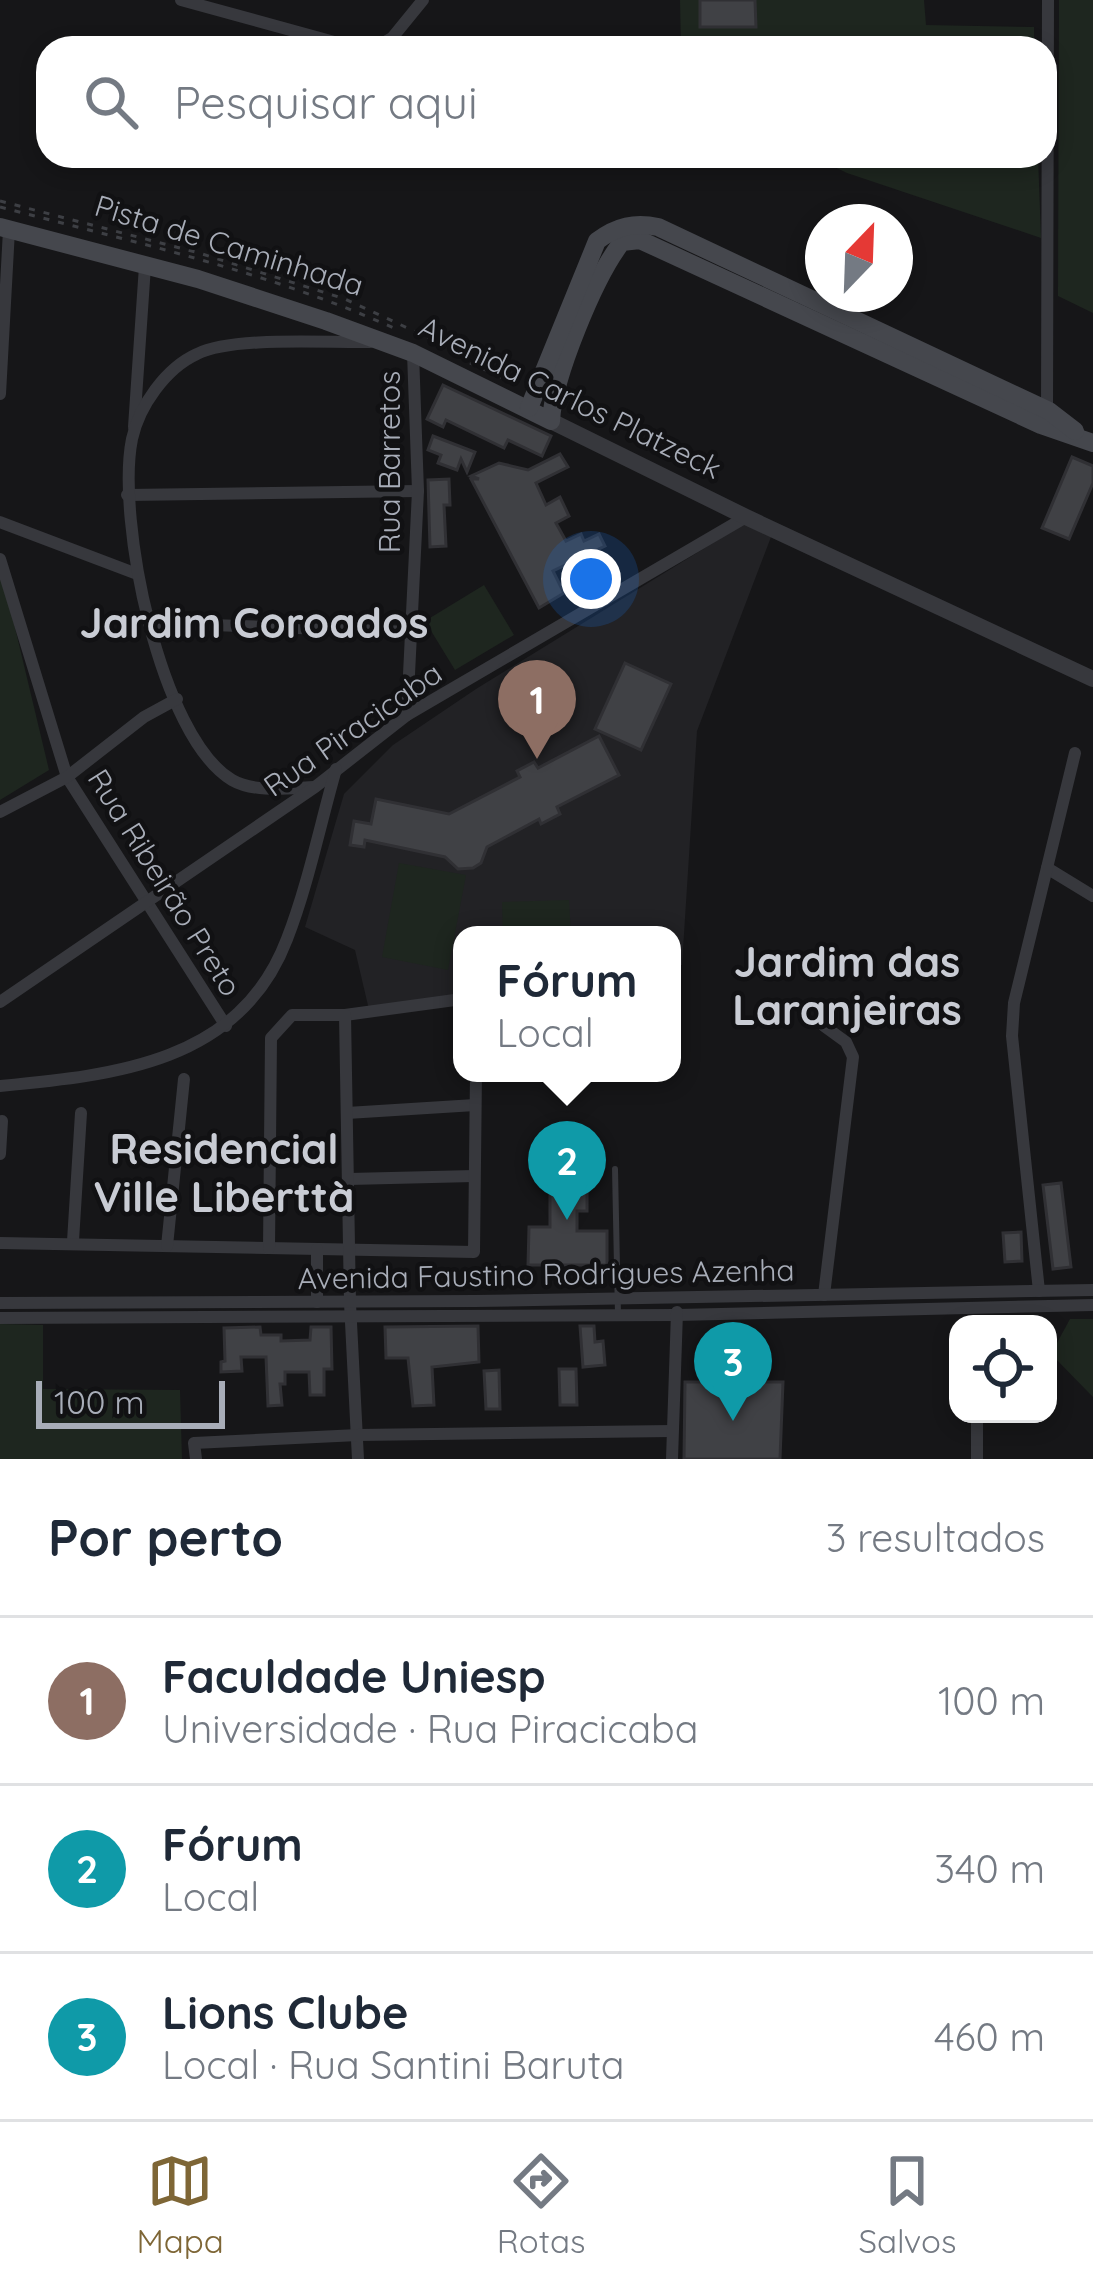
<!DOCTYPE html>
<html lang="pt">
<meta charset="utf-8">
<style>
body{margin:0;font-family:Quicksand,sans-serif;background:#f2f2f3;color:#1f2937}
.controls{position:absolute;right:36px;bottom:36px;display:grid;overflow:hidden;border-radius:24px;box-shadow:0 6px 18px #0003}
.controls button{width:108px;height:108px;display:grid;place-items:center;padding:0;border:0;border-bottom:3px solid #e0e1e3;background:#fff;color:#1f2937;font:60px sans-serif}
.compass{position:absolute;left:805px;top:204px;width:108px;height:108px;border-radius:50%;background:#fff;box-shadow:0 6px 18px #0003;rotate:23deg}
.scale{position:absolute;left:36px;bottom:30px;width:189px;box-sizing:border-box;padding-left:12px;border:6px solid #a8adb8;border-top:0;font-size:33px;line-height:42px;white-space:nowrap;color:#a8adb8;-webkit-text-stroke:9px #111113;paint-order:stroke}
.you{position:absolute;left:591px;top:579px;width:42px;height:42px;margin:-30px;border:9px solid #fff;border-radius:50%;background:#1a73e8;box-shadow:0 0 0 18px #1a73e833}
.badge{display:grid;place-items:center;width:78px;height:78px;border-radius:50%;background:#7e6636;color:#fff;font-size:39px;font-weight:700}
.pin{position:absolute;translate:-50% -99px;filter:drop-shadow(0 3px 6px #0008)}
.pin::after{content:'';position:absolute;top:63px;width:42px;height:36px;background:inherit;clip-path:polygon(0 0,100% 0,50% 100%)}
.popup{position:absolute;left:453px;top:926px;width:228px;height:156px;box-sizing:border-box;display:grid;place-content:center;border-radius:24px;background:#fff;filter:drop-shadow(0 3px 9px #0005);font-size:39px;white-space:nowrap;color:#747a83}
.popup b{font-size:45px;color:#1f2937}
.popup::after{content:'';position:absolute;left:50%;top:100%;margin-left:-24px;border:24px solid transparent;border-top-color:#fff}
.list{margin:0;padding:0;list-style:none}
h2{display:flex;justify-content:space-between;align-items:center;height:156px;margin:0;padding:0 48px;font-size:51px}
h2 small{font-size:39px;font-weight:400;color:#747a83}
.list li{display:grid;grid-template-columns:78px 1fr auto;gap:36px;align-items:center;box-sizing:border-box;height:168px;padding:0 48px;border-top:3px solid #e0e1e3}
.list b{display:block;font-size:45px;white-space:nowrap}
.list p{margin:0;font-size:39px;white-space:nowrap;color:#747a83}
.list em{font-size:39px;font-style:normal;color:#747a83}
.icon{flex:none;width:66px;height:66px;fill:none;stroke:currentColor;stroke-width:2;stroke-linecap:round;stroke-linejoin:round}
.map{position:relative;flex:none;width:1093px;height:1459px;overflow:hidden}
.search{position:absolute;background:#fff;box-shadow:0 6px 18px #0003;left:36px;right:36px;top:36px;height:132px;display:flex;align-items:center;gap:30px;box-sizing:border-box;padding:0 42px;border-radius:36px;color:#747a83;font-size:45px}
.sheet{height:660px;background:#fff}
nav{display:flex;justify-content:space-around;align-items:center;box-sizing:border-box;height:168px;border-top:3px solid #e0e1e3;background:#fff;font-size:33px;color:#747a83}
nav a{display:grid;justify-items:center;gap:6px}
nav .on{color:#7e6636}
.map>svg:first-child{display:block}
.built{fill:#222225}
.green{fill:#1e261f}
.building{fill:#404145;stroke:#303034;stroke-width:3}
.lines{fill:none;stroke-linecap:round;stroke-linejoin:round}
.path{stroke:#3d3f44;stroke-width:3;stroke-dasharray:6 9;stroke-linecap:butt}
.service{stroke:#37383d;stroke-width:6}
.minor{stroke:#37383d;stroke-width:12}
.tertiary{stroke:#37383d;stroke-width:16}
.secondary{stroke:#45474d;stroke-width:18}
.labels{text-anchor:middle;stroke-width:9;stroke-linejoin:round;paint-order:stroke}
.street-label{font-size:30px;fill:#a8adb8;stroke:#111113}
.district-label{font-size:42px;font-weight:bold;fill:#c9ccd4;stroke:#111113}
</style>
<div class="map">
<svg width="1093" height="1459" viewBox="0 0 1093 1459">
<rect width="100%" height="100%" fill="#161618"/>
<!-- built -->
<polygon class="built" points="747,522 771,537 697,731 682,965 672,966 672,935 462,935 462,999 370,1014 355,950 305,927 344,794 393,745 476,689"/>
<!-- green -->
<g class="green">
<polygon points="680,0 924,0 926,25 1034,27 1034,48 681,48"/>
<polygon points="1059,0 1093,0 1093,313 1058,296"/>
<polygon points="812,156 1038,156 1041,238 847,173"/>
<polygon points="0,565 49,770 0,800"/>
<polygon points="484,585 514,635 455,670 425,621"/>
<polygon points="399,863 466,875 448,970 382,957"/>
<polygon points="569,900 571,935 503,935 502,902"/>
<polygon points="1070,1319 1093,1319 1093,1397 1051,1354"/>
<polygon points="0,1324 43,1325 43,1389 180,1390 182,1459 0,1459"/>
</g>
<!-- building -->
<g class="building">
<polygon points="700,0 755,0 756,27 700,27"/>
<polygon points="443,385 551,436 542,456 508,440 504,448 446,420 443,427 427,419"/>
<polygon points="433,436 475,452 467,472 461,459 457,470 438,463 441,455 428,450"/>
<polygon points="560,454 568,467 536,483 546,505 560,497 569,516 556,523 566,541 581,534 584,541 599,534 605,546 553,571 564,593 539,608 471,479 479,479 471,476 499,463 528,470"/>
<polygon points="1072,457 1093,466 1093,483 1069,539 1042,528"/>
<polygon points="449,479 450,505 444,505 446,546 430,547 428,480"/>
<polygon points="625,663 671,684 641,750 595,729"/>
<polygon points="599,736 619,775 557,807 560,814 541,824 539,819 487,847 481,863 473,868 458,869 445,857 365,840 364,847 350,845 354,821 371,824 376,799 449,814 520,777 517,771 534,762 538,768"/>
<polygon points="550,1179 587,1179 587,1211 577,1211 577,1231 607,1231 607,1265 528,1265 529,1227 550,1227"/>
<polygon points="1061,1183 1071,1267 1053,1269 1043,1185"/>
<polygon points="1021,1232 1022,1261 1005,1262 1003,1233"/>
<polygon points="478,1326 479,1362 432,1367 434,1405 413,1406 408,1358 386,1358 385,1327"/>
<polygon points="580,1326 594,1326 595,1342 603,1341 605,1365 583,1367"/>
<polygon points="260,1327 261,1335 281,1335 281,1341 310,1340 311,1327 331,1327 332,1369 324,1369 324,1395 310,1395 309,1372 285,1372 285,1384 280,1384 282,1405 268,1406 266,1357 241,1357 242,1371 221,1372 221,1362 225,1361 224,1328"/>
<polygon points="559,1369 576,1369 577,1405 560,1405"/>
<polygon points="499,1370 500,1409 486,1409 484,1371"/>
<polygon points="685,1382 783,1382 780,1459 684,1459"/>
</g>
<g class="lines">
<!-- path -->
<g class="path">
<polyline points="0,201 199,253 345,299 522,381"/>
<path d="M0 207C133 242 270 272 396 329"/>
<polyline points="470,363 521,386"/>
</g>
<!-- service -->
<polyline class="service" points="615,1169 618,1315"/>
<!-- minor -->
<g class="minor">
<polyline points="181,0 356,48"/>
<polyline points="375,48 392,38 423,0"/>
<polyline points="0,394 9,230"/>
<polyline points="1047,414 1048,0"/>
<polyline points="134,427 145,266"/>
<polyline points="127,495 418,491"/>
<polyline points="0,522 137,574"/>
<polyline points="0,559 67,777 226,1026"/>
<polyline points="151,623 412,632"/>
<polyline points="407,715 418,491 413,353"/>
<path d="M314 787C290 788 254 793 232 780 160 737 116 518 132 439 139 406 166 368 197 354 233 336 327 343 370 342"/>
<polyline points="0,812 67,777 144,717 177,699"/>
<polyline points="1047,868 1093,896"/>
<polyline points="0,1002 315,787 407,715 746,517"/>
<polyline points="345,1015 462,999"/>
<path d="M0 1086C115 1075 240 1063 287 939 308 885 320 825 336 769"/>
<polyline points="347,1113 475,1105"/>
<polyline points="0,1154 2,1121"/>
<polyline points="349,1179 474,1176"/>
<polyline points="73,1241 81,1113"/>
<polyline points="0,1243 474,1252 476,1073"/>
<polyline points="167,1246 184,1079"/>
<polyline points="269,1248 271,1038 292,1015 345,1015 350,1303 358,1459"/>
<polyline points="317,1249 317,1302"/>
<polyline points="1039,1291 1012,1036 1014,1003 1075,753"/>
<polyline points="824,1295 853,1057 846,1042 824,1026"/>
<polyline points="0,1303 475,1301 1093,1290"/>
<polyline points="0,1318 677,1315 1093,1305"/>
<polyline points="196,1459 194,1443 358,1435 672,1431"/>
<polyline points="672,1459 677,1312"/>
<polyline points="977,1459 977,1414"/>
</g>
<!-- tertiary -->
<polyline class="tertiary" points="551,421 746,517 1093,679"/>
<!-- secondary -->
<g class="secondary">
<path d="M0 227 198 279 326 321 413 353 551 421C553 378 595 276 622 242L640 240 1041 425 1093 443"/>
<path d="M529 408 597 241C617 226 635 222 658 227L1049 411 1075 431"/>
</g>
</g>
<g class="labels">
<!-- street labels -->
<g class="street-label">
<text transform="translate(229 246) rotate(17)" y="10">Pista de Caminhada</text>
<text transform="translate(570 398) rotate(26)" y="10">Avenida Carlos Platzeck</text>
<text transform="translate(390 462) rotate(-90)" y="10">Rua Barretos</text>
<text transform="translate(353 730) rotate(-35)" y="10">Rua Piracicaba</text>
<text transform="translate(164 883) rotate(58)" y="10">Rua Ribeirão Preto</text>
<text transform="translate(546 1275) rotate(-1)" y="10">Avenida Faustino Rodrigues Azenha</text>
</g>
<!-- district labels -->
<g class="district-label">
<text x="254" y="638">Jardim Coroados</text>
<text x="847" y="977">Jardim das<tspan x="847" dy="48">Laranjeiras</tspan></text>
<text x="224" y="1164">Residencial<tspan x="224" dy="48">Ville Liberttà</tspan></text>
</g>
</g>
</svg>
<div class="controls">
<button><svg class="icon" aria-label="locate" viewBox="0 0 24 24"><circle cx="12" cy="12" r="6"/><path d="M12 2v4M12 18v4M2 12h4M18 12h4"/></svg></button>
</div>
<svg class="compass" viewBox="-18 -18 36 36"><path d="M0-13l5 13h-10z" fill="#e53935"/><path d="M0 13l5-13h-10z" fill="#747a83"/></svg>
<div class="scale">100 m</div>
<div class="you"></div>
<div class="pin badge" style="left:537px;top:759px;background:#8d6e63">1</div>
<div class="pin badge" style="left:567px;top:1220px;background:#0f9aa8">2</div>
<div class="popup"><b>Fórum</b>Local</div>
<div class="pin badge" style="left:733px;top:1421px;background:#0f9aa8">3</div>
<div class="search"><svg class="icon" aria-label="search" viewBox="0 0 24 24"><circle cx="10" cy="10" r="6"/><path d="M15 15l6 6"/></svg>Pesquisar aqui</div>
</div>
<section class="sheet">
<h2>Por perto<small>3 resultados</small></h2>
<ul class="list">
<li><span class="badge" style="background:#8d6e63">1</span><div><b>Faculdade Uniesp</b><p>Universidade · Rua Piracicaba</p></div><em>100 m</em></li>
<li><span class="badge" style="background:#0f9aa8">2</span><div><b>Fórum</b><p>Local</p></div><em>340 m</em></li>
<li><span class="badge" style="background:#0f9aa8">3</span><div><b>Lions Clube</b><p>Local · Rua Santini Baruta</p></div><em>460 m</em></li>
</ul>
</section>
<nav>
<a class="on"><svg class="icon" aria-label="map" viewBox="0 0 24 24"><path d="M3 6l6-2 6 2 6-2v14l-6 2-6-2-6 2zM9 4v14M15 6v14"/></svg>Mapa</a>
<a><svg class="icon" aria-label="directions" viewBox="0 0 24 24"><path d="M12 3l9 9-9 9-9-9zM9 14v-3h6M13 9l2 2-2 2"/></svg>Rotas</a>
<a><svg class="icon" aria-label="saved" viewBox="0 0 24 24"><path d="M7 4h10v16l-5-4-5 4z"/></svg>Salvos</a>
</nav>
